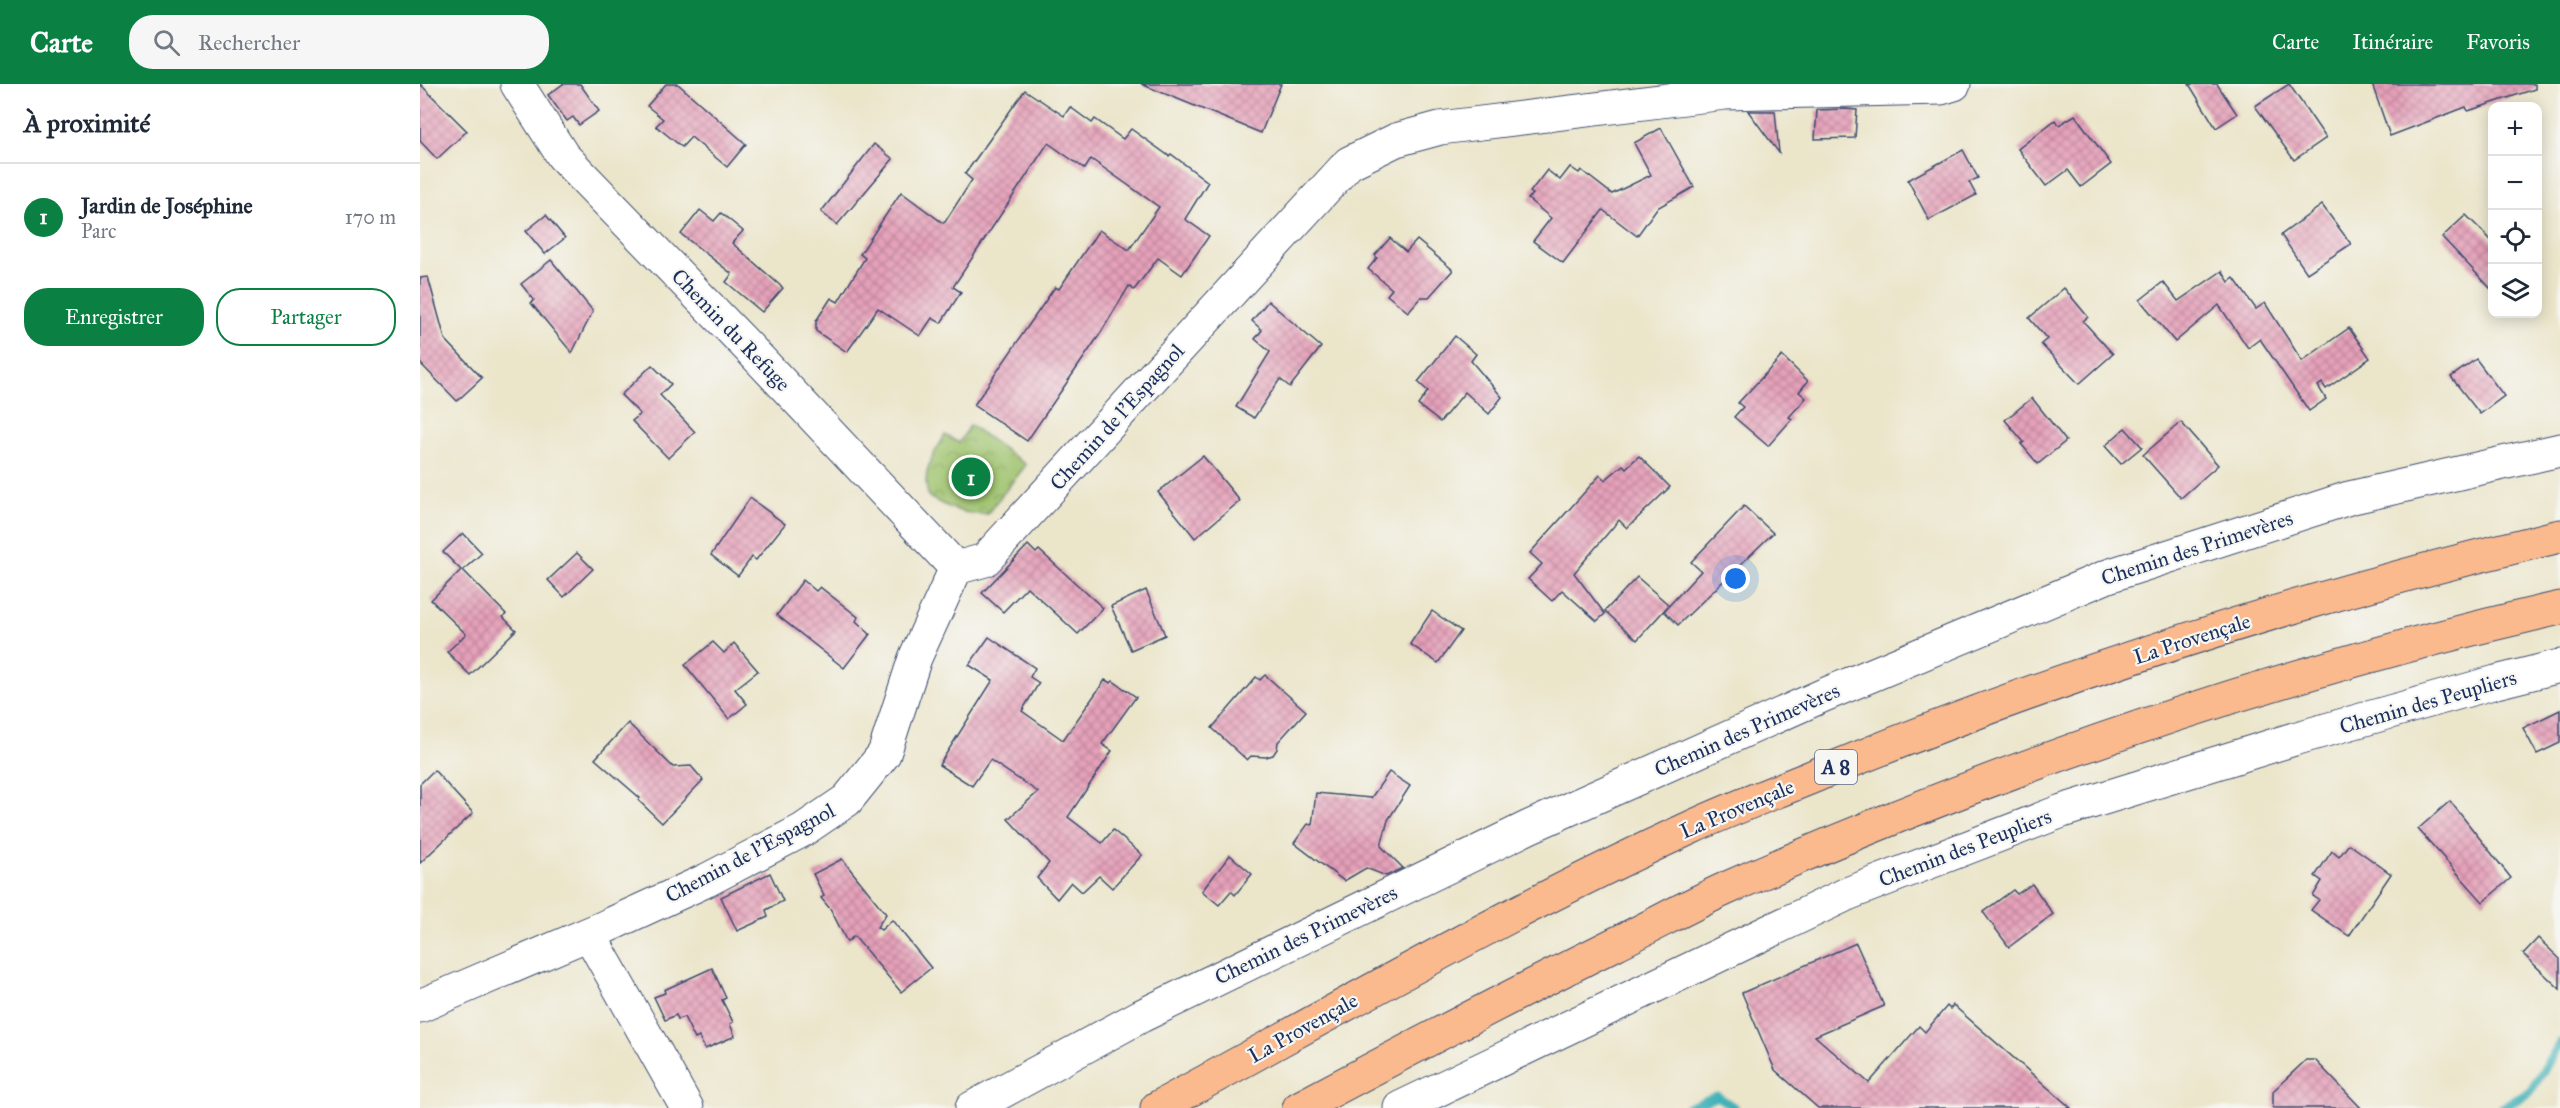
<!DOCTYPE html>
<html lang="fr">
<meta charset="utf-8">
<style>
body{margin:0;font-family:"IM FELL Great Primer",serif;background:#f6f6f7;color:#1f2937}
.controls{position:absolute;right:18px;top:18px;display:grid;overflow:hidden;border-radius:12px;box-shadow:0 3px 15px #0003}
.controls button{width:54px;height:54px;display:grid;place-items:center;padding:0;border:0;border-bottom:2px solid #e0e1e3;background:#fff;color:#1f2937;font:30px sans-serif}
.you{position:absolute;left:1316px;top:495px;width:21px;height:21px;margin:-15px;border:4px solid #fff;border-radius:50%;background:#1a73e8;box-shadow:0 0 0 9px #1a73e833}
.badge{display:grid;place-items:center;width:39px;height:39px;border-radius:50%;background:#0b8043;color:#fff;font-size:20px;font-weight:700}
.pin{position:absolute;translate:-50% -50%;border:3px solid #fff;box-shadow:0 2px 6px #0006}
.list{margin:0;padding:0;list-style:none}
h2{display:flex;justify-content:space-between;align-items:center;height:78px;margin:0;padding:0 24px;font-size:26px}
h2 small{font-size:20px;font-weight:400;color:#747a83}
.list li{display:grid;grid-template-columns:39px 1fr auto;gap:18px;align-items:center;box-sizing:border-box;height:108px;padding:0 24px;border-top:2px solid #e0e1e3}
.list b{display:block;font-size:22px;white-space:nowrap}
.list p{margin:0;font-size:20px;white-space:nowrap;color:#747a83}
.list em{font-size:20px;font-style:normal;color:#747a83}
.actions{display:flex;gap:12px;padding:18px 24px}
.actions a{flex:1;padding:14px 0;border:2px solid #0b8043;border-radius:24px;text-align:center;font-size:21px;color:#0b8043}
.actions .main{background:#0b8043;color:#fff}
.icon{flex:none;width:33px;height:33px;fill:none;stroke:currentColor;stroke-width:2;stroke-linecap:round;stroke-linejoin:round}
.map{position:relative;flex:none;width:2140px;height:1024px;overflow:hidden}
header{display:flex;align-items:center;gap:36px;box-sizing:border-box;height:84px;padding:0 30px;background:#0b8043;color:#fff}
header strong{font-size:28px}
nav{display:flex;gap:33px;margin-inline-start:auto;font-size:21px}
.search{width:420px;height:54px;background:#f6f6f7;display:flex;align-items:center;gap:15px;box-sizing:border-box;padding:0 21px;border-radius:24px;color:#747a83;font-size:22px}
main{display:flex}
aside{flex:1;background:#fff}
.map>svg:first-child{display:block}
.park{fill:url(#park-crowns);stroke:#5c7865;stroke-width:1.5}
.lines{fill:none;stroke-linecap:round;stroke-linejoin:round}
.stream{stroke:#42b2b9;stroke-width:9}
.building{fill:url(#building-cross-hatch)}
.street-casing{stroke:#3a4a6e;stroke-width:35}
.highway-casing{stroke:#3a4a6e;stroke-width:35}
.street{stroke:#fff;stroke-width:33}
.highway{stroke:#fbba8d;stroke-width:33}
.labels{text-anchor:middle;stroke-width:4.5;stroke-linejoin:round;paint-order:stroke}
.shield{fill:#f6f6f2;stroke:#5d6b8a;stroke-width:1.5}
.shield-label{font-size:20px;font-weight:bold;fill:#1b2f5e}
.street-label{font-size:21px;fill:#1b2f5e;stroke:#f6f6f2}
</style>
<header>
<strong>Carte</strong>
<div class="search"><svg class="icon" aria-label="search" viewBox="0 0 24 24"><circle cx="10" cy="10" r="6"/><path d="M15 15l6 6"/></svg>Rechercher</div>
<nav><a>Carte</a><a>Itinéraire</a><a>Favoris</a></nav>
</header>
<main>
<aside>
<h2>À proximité<small></small></h2>
<ul class="list">
<li><span class="badge">1</span><div><b>Jardin de Joséphine</b><p>Parc</p></div><em>170 m</em></li>
</ul>
<div class="actions"><a class="main">Enregistrer</a><a>Partager</a></div>
</aside>
<div class="map">
<svg width="2140" height="1024" viewBox="0 0 2140 1024">
<defs>
<pattern id="park-crowns" width="20" height="18" patternUnits="userSpaceOnUse" patternTransform="scale(1.5)"><rect width="20" height="18" fill="#9ec26c"/><path d="M2 6a3 3 0 1 1 6 0M12 15a3 3 0 1 1 6 0" fill="none" stroke="#809e5c"/></pattern>
<pattern id="building-cross-hatch" width="8" height="8" patternUnits="userSpaceOnUse" patternTransform="scale(1.5)"><rect width="8" height="8" fill="#e6a1b9"/><path d="M0 0l8 8M0 8l8-8" fill="none" stroke="#ba849a"/></pattern>
</defs>
<rect width="100%" height="100%" fill="#f6f6f2"/>
<filter id="ink" filterUnits="userSpaceOnUse"><feTurbulence type="fractalNoise" baseFrequency=".0167" numOctaves="2"/><feDisplacementMap in="SourceGraphic" scale="12" xChannelSelector="R" yChannelSelector="G"/><feConvolveMatrix kernelMatrix="1 2 1 2 8 2 1 2 1" color-interpolation-filters="sRGB"/></filter>
<filter id="wash" filterUnits="userSpaceOnUse"><feTurbulence type="fractalNoise" baseFrequency=".008" numOctaves="4" result="noise"/><feDisplacementMap in="SourceGraphic" scale="24" xChannelSelector="R" yChannelSelector="G"/><feGaussianBlur stdDeviation="1.35" result="paint"/><feColorMatrix in="noise" values="0 0 0 0 0 0 0 0 0 0 0 0 0 0 0 0 0 1.4 0 .05"/><feComposite in="paint" operator="in"/></filter>
<g filter="url(#wash)">
<rect width="100%" height="100%" fill="#ebe5ca"/>
<!-- park -->
<path class="park" d="M550 341 606 381 567 430C544 431 529 424 509 413 500 390 513 371 525 351L539 359Z"/>
<g class="lines">
<!-- stream -->
<g class="stream">
<polyline points="1268,1024 1297,1012 1315,1024"/>
<polyline points="2082,1024 2110,1008 2140,959"/>
</g>
</g>
<g id="blocks">
<!-- building -->
<g class="building">
<polygon points="0,0 47,47 17,75 0,57"/>
<polygon points="143,0 160,0 179,27 159,41 153,33 147,37 128,11"/>
<polygon points="246,0 258,0 326,60 307,83 271,53 262,63 236,42 243,35 227,22"/>
<polygon points="721,0 861,0 841,49"/>
<polygon points="1769,0 1797,0 1817,30 1796,44"/>
<polygon points="1869,0 1906,54 1874,76 1835,22"/>
<polygon points="1952,0 2115,0 2115,5 2048,27 2046,23 1970,52"/>
<polygon points="605,6 644,32 650,23 672,39 675,35 703,55 711,45 749,72 751,70 788,98 765,135 789,152 762,191 738,174 714,206 709,202 680,250 607,357 554,321 635,203 639,205 679,146 709,166 739,123 671,75 665,85 628,59 533,203 541,208 521,239 512,234 500,252 458,224 427,268 396,247 396,237 411,214 418,218 445,174 440,170 481,108 523,139 525,138 552,96 545,90"/>
<polygon points="1426,25 1437,26 1435,54 1395,55 1397,26"/>
<polygon points="1328,27 1355,27 1359,69"/>
<polygon points="1655,31 1691,80 1661,103 1648,86 1626,102 1598,65 1635,36 1639,41"/>
<polygon points="1241,44 1274,103 1237,124 1217,152 1183,126 1143,179 1113,157 1131,134 1108,115 1113,110 1110,108 1127,86 1140,96 1150,83 1159,89 1161,86 1192,110 1231,91 1214,59"/>
<polygon points="454,60 473,75 417,141 401,128"/>
<polygon points="1543,66 1558,94 1549,98 1556,111 1509,136 1488,96"/>
<polygon points="1902,121 1931,160 1887,189 1861,151"/>
<polygon points="280,126 294,137 301,129 323,147 312,159 363,204 342,228 306,198 312,190 261,150"/>
<polygon points="126,131 145,154 125,170 106,147"/>
<polygon points="2046,131 2073,158 2073,207 2022,153"/>
<polygon points="970,154 986,168 997,156 1033,186 1009,213 1001,213 988,228 967,211 972,205 948,185 957,174 955,171"/>
<polygon points="131,176 173,227 152,269 111,219 114,216 101,200"/>
<polygon points="1802,187 1809,198 1814,194 1836,225 1845,219 1882,277 1929,244 1950,274 1906,305 1902,299 1898,302 1906,315 1889,327 1840,255 1828,264 1799,221 1755,258 1720,216 1743,198 1758,217"/>
<polygon points="8,193 25,255 62,294 37,317 0,279 0,194"/>
<polygon points="1644,204 1668,233 1663,237 1693,270 1659,300 1621,260 1627,255 1609,234"/>
<polygon points="848,217 901,263 870,303 860,295 834,334 816,323 850,268 835,255 842,246 832,237"/>
<polygon points="1035,252 1056,270 1051,277 1082,313 1069,330 1045,308 1020,338 998,321 1008,307 998,298"/>
<polygon points="1362,272 1388,297 1379,308 1386,314 1369,333 1372,335 1348,362 1314,333 1323,323 1318,319"/>
<polygon points="2056,275 2084,312 2060,330 2031,293"/>
<polygon points="232,281 251,300 240,311 275,348 248,374 212,337 220,330 201,311"/>
<polygon points="1612,314 1646,357 1618,380 1601,360 1604,358 1585,336"/>
<polygon points="1761,338 1798,381 1761,414 1723,371"/>
<polygon points="1705,344 1722,363 1701,380 1685,362"/>
<polygon points="783,372 820,417 775,454 738,408"/>
<polygon points="1219,372 1250,403 1207,444 1199,436 1154,489 1185,530 1177,537 1142,506 1132,517 1108,495 1122,480 1110,469 1180,391 1185,396 1203,381 1206,384"/>
<polygon points="330,414 365,440 336,476 332,473 318,492 291,471"/>
<polygon points="1324,422 1353,449 1258,541 1244,527 1281,487 1271,478"/>
<polygon points="43,449 62,469 43,486 86,530 83,533 96,546 50,591 27,568 46,550 11,516 41,486 23,468"/>
<polygon points="608,461 616,469 619,466 683,524 658,550 607,503 583,528 562,509"/>
<polygon points="157,469 173,485 144,513 128,496"/>
<polygon points="1217,493 1249,521 1217,556 1185,527"/>
<polygon points="383,496 396,507 400,503 438,533 436,537 450,550 424,584 357,531"/>
<polygon points="726,506 745,551 711,566 691,522"/>
<polygon points="1012,527 1041,547 1018,579 990,560"/>
<polygon points="569,553 615,584 610,593 619,599 602,627 643,656 685,596 691,599 693,597 716,613 682,660 692,667 648,733 682,759 693,746 722,771 692,804 679,792 662,808 651,798 637,815 617,794 629,779 588,735 618,708 570,676 552,702 519,681 573,596 549,581"/>
<polygon points="293,558 304,569 314,559 338,587 315,605 327,620 309,635 265,581"/>
<polygon points="845,591 886,627 858,658 857,665 853,671 846,673 831,672 827,676 792,644 836,593 840,596"/>
<polygon points="2140,626 2140,659 2117,670 2103,644"/>
<polygon points="208,639 253,683 271,682 283,696 242,739 218,716 220,714 175,675"/>
<polygon points="14,686 53,729 0,779 0,700"/>
<polygon points="969,688 990,702 968,736 961,762 983,784 966,792 946,784 924,797 874,759 888,740 892,741 896,709 951,714"/>
<polygon points="2030,717 2091,794 2063,818 1998,745"/>
<polygon points="1929,760 1971,790 1929,852 1891,826 1899,816 1893,812 1902,797 1895,792 1912,767 1919,773"/>
<polygon points="810,771 832,790 815,811 811,807 799,821 782,807"/>
<polygon points="422,775 466,830 457,843 461,846 472,836 511,884 481,908 434,852 427,858 411,826 401,814 404,812 393,790"/>
<polygon points="350,789 363,817 346,826 348,833 317,847 301,813"/>
<polygon points="1612,800 1633,830 1589,863 1563,828 1593,806 1597,810"/>
<polygon points="2118,854 2140,875 2140,905 2103,870"/>
<polygon points="1436,859 1464,922 1395,952 1449,999 1499,942 1505,948 1527,922 1530,925 1533,921 1651,1024 1398,1024 1355,986 1322,909"/>
<polygon points="292,884 306,914 302,916 313,938 310,940 315,952 285,965 279,953 275,955 264,933 258,935 256,931 245,936 234,913 245,909 244,906"/>
<polygon points="1886,976 1895,976 1941,1024 1853,1024 1853,1007"/>
</g>
</g>
</g>
<g filter="url(#ink)">
<use href="#blocks" fill-opacity="0" stroke="#3a4a6e" stroke-width="1.5"/>
<g class="lines">
<defs>
<g id="street">
<polyline points="97,0 143,72 327,262 536,484"/>
<polyline points="169,850 267,1024"/>
<polyline points="0,922 187,842 287,796 383,746 427,716 464,670 495,574 536,484 565,476 929,79 976,56 1020,44 1305,9 1521,4 1534,0"/>
<polyline points="552,1024 721,932 1109,743 1404,611 1688,492 1929,414 2140,366"/>
<polyline points="980,1024 1427,810 1642,727 1874,655 2076,598 2140,582"/>
</g>
<g id="highway">
<path d="M737 1024C914 928 1088 827 1272 743 1313 724 1356 708 1399 690 1639 591 1887 512 2140 452"/>
<path d="M879 1024C984 968 1089 913 1195 860 1232 842 1268 822 1305 805 1574 686 1853 589 2140 524"/>
</g>
</defs>
<!-- street casing -->
<use href="#street" class="street-casing"/>
<!-- highway casing -->
<use href="#highway" class="highway-casing"/>
<!-- street -->
<use href="#street" class="street"/>
<!-- highway -->
<use href="#highway" class="highway"/>
</g>
</g>
<g class="labels">
<!-- shield labels -->
<rect class="shield" x="1395" y="666" width="42" height="34" rx="4.5"/>
<g class="shield-label">
<text x="1416" y="690">A 8</text>
</g>
<!-- street labels -->
<g class="street-label">
<text transform="translate(311 246) rotate(46)" y="7">Chemin du Refuge</text>
<text transform="translate(697 333) rotate(-48)" y="7">Chemin de l'Espagnol</text>
<text transform="translate(1777 464) rotate(-18)" y="7">Chemin des Primevères</text>
<text transform="translate(1772 555) rotate(-18)" y="7">La Provençale</text>
<text transform="translate(2008 618) rotate(-16)" y="7">Chemin des Peupliers</text>
<text transform="translate(1327 646) rotate(-24)" y="7">Chemin des Primevères</text>
<text transform="translate(1317 725) rotate(-23)" y="7">La Provençale</text>
<text transform="translate(1545 764) rotate(-21)" y="7">Chemin des Peupliers</text>
<text transform="translate(330 769) rotate(-28)" y="7">Chemin de l'Espagnol</text>
<text transform="translate(886 851) rotate(-26)" y="7">Chemin des Primevères</text>
<text transform="translate(883 944) rotate(-29)" y="7">La Provençale</text>
</g>
</g>
</svg>
<div class="controls">
<button>+</button>
<button>−</button>
<button><svg class="icon" aria-label="locate" viewBox="0 0 24 24"><circle cx="12" cy="12" r="6"/><path d="M12 2v4M12 18v4M2 12h4M18 12h4"/></svg></button>
<button><svg class="icon" aria-label="layers" viewBox="0 0 24 24"><path d="M12 4l9 5-9 5-9-5zM3 14l9 5 9-5"/></svg></button>
</div>
<div class="you"></div>
<div class="pin badge" style="left:551px;top:393px">1</div>
</div>
</main>
